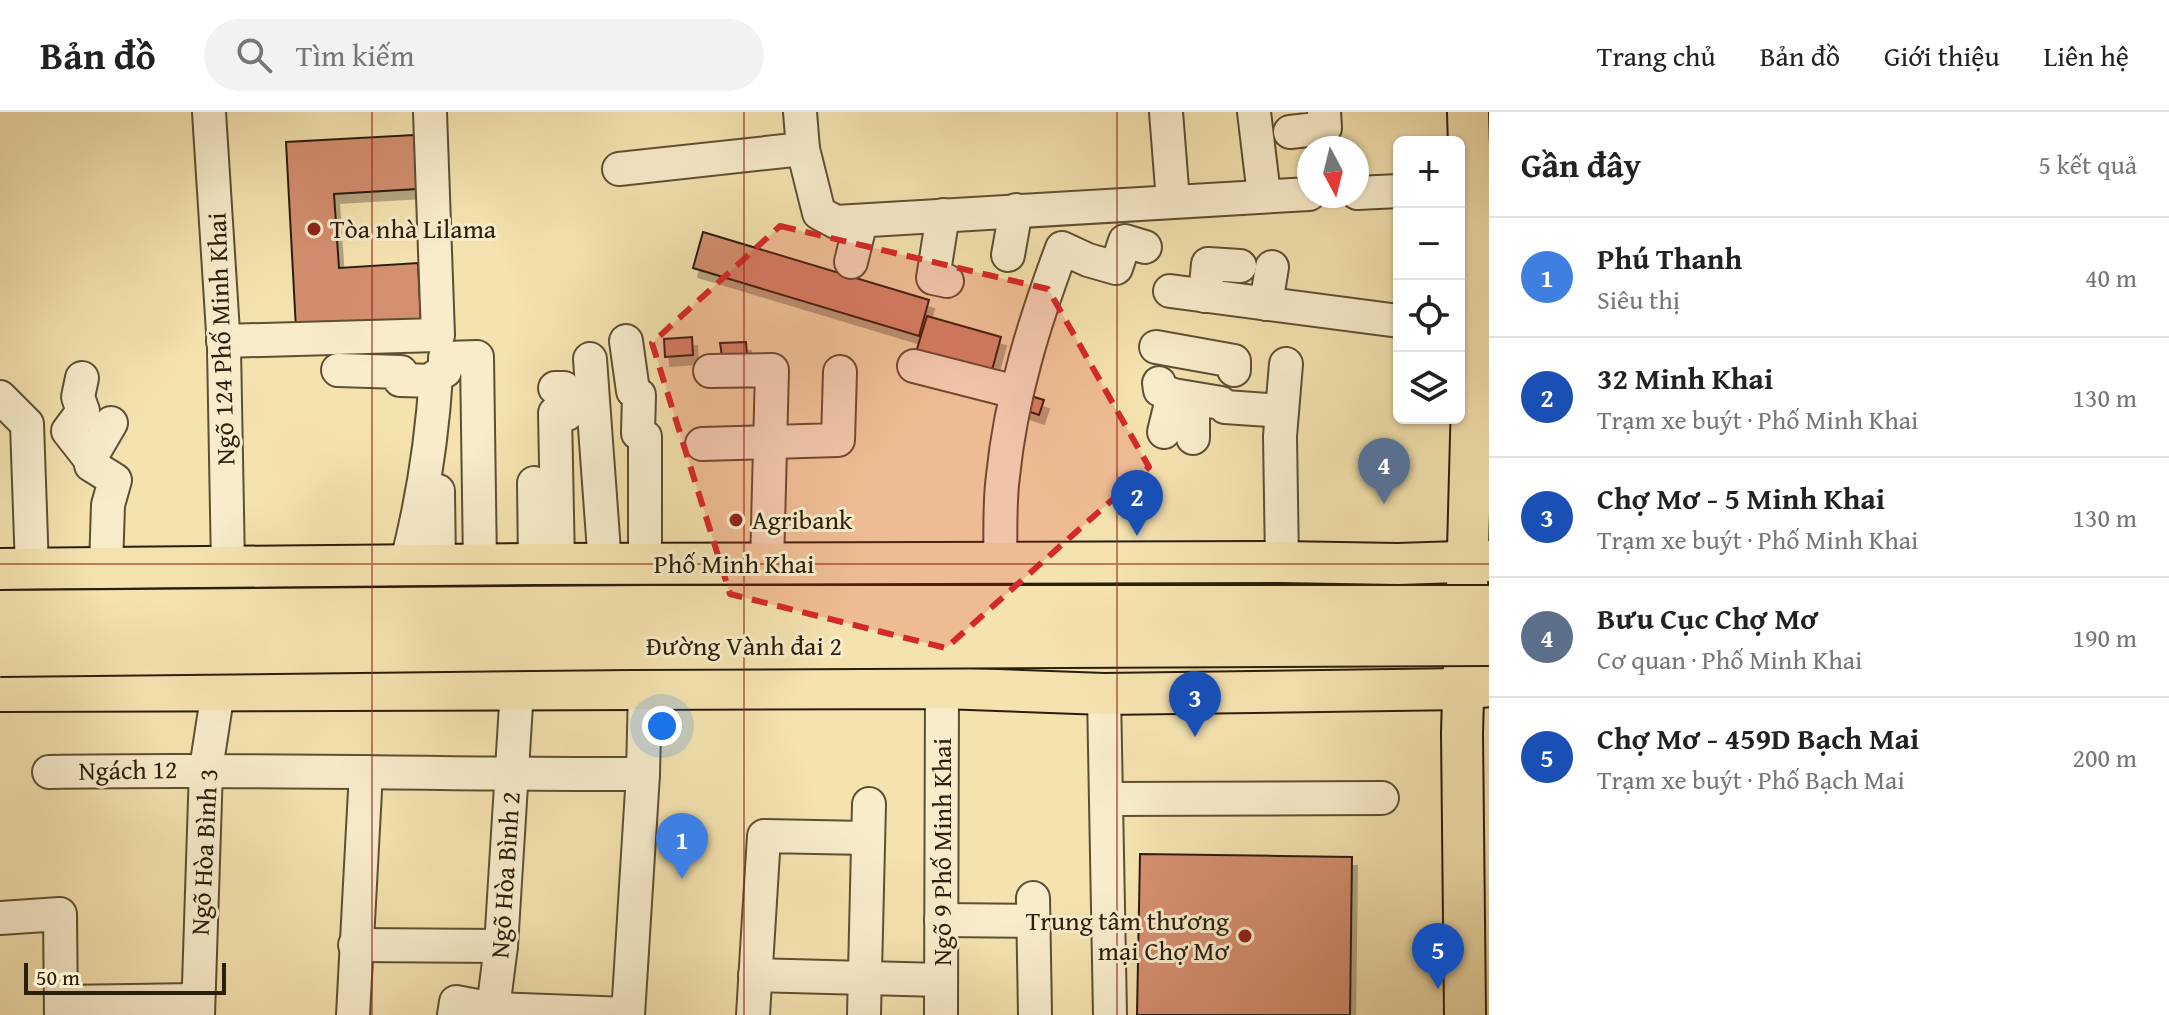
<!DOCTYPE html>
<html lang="vi">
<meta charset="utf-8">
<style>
body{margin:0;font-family:"Gentium Book Plus",serif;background:#f2f2f2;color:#222}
.controls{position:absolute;right:24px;top:24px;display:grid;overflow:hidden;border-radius:12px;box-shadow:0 2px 6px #0004}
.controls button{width:72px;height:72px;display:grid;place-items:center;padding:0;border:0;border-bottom:2px solid #e0e0e0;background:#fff;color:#222;font:40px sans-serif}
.compass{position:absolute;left:1297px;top:24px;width:72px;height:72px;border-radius:50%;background:#fff;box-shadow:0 2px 6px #0004;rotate:173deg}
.scale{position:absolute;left:24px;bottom:20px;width:202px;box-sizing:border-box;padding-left:8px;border:4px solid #2b1e0b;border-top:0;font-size:22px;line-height:28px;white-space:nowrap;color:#2b1e0b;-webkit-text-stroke:6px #f8eccb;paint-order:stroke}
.you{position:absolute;left:662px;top:614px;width:28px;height:28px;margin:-20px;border:6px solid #fff;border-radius:50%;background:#1a73e8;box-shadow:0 0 0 12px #1a73e833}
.badge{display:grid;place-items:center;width:52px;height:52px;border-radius:50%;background:#1a73e8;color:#fff;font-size:26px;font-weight:700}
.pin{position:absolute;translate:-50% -66px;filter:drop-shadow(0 2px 4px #0008)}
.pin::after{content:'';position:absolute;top:42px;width:28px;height:24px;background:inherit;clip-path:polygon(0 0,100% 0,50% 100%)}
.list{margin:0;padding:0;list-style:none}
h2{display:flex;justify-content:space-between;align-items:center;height:104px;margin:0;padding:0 32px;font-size:34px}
h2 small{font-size:26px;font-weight:400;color:#767676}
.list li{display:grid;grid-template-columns:52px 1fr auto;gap:24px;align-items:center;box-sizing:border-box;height:120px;padding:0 32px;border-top:2px solid #e0e0e0}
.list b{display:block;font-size:30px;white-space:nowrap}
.list p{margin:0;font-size:26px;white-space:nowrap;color:#767676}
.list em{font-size:26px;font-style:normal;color:#767676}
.icon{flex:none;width:44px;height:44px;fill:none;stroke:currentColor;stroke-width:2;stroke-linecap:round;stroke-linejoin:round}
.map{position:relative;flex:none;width:1489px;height:903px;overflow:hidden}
header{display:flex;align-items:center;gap:48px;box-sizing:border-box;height:112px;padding:0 40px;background:#fff;border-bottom:2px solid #e0e0e0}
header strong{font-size:38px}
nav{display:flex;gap:44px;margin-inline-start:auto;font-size:28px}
.search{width:560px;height:72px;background:#f2f2f2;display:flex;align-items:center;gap:20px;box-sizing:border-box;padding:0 28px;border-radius:44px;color:#767676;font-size:30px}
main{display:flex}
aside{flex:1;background:#fff}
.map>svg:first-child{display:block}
.building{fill:#d48e6f;stroke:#2b1e0b;stroke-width:2;filter:url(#shadow)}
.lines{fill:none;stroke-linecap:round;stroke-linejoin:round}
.minor-casing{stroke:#5d4f34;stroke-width:36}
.major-casing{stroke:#2b1e0b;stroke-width:44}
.minor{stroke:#f8eccb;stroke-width:32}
.major{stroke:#f4e2af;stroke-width:40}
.highway-bridge-casing{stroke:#2b1e0b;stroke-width:48;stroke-linecap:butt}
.highway-bridge{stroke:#f4e2af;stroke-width:44}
.marked{fill:#d62828;fill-opacity:0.2;stroke:#d62828;stroke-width:6;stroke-dasharray:16 10;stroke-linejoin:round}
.grid{fill:none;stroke:#8f2418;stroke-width:2;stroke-opacity:0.55}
.poi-dot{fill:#8f2418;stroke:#f8eccb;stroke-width:3}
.labels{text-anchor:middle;stroke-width:6;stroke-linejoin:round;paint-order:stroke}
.poi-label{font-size:26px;fill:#2b1e0b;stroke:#f8eccb;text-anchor:start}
.street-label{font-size:26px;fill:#2b1e0b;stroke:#f8eccb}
</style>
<header>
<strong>Bản đồ</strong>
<div class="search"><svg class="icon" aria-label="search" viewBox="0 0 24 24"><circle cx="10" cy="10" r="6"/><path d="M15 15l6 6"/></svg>Tìm kiếm</div>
<nav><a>Trang chủ</a><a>Bản đồ</a><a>Giới thiệu</a><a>Liên hệ</a></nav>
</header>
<main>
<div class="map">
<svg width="1489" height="903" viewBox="0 0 1489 903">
<defs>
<filter id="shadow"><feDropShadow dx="5" dy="9" stdDeviation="0" flood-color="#0004"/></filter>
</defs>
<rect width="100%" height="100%" fill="#f4e2af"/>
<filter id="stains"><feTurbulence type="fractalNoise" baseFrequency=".0025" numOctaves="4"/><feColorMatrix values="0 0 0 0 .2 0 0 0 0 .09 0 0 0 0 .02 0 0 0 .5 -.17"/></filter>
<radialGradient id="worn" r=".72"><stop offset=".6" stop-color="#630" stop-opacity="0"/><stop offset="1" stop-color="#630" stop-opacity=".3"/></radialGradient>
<!-- building -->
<g class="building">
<polygon points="414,23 417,77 334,82 339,156 418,151 421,210 296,217 286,30"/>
<polygon points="703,120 929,188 919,224 693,156"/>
<polygon points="927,204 1001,225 991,262 916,240"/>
<polygon points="692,225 693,243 665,245 664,227"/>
<polygon points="746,230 747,243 722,245 720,231"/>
<polygon points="1021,281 1044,288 1039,303 1016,295"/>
<polygon points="1140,742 1352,745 1350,903 1137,903"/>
</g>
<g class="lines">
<defs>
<g id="minor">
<polyline points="209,0 224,236 228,454"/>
<polyline points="800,0 803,37 819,101 836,110 1309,82"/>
<polyline points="1166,0 1173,89"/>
<polyline points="1254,0 1264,83"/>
<polyline points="1290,20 1325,16 1324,0"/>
<polyline points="619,57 803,37"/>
<polyline points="1357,81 1399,79"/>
<polyline points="943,103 933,166 947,169"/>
<polyline points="1008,143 1016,98"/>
<polyline points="851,150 861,109"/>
<polyline points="1170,179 1399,209"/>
<polyline points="1205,184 1208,152 1240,154"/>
<polyline points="1266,192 1272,155"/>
<polyline points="223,229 438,223 430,0"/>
<polyline points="626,229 633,279 639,283 638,321 645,325 645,452"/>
<polyline points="1156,235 1234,249 1234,258"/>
<polyline points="590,247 605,453"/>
<polyline points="914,254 1016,280"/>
<polyline points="338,258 401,260 400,268 435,269"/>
<polyline points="710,259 772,258 767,452"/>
<polyline points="82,266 78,285 83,299 68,319 90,347"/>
<polyline points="1159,271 1160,278 1173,283 1221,291 1225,295 1282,299"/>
<polyline points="555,276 564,276 567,302 555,301 558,452"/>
<polyline points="0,285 27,312 32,457"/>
<polyline points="1164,320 1173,283"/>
<polyline points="1193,326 1193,287"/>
<polyline points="702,332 838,328 840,260"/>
<polyline points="534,371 535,452"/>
<polyline points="438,379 439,453"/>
<polyline points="1282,450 1280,324 1286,252"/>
<path d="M1000 451C1001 422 999 393 1003 364 1011 285 1034 211 1062 136L1088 148 1116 156 1125 129 1145 135"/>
<path d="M406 453C422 392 432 327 436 264L445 259V246L477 245 480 453"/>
<polyline points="106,456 108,393 115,368 91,353 90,347 111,311"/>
<polyline points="1104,582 1110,903"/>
<path d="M49 660C247 656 445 663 643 662"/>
<polyline points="1108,687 1382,686"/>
<polyline points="1033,786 1035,903"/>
<polyline points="0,806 60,802 61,903"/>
<polyline points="941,808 1033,809"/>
<polyline points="355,833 501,834"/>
<polyline points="755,863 941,868"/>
<polyline points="61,890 198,888"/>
<polyline points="493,897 628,902"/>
<polyline points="198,903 206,657 218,579"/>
<polyline points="353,903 366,660"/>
<polyline points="454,903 456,890 493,897 501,834 517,577"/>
<polyline points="628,903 643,662 645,577"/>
<polyline points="753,903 764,724 867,726"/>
<polyline points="864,903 869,692"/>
<polyline points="941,903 942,576"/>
</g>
<g id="major">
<polyline points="0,457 535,452 1282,450 1398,452 1489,449"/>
<polyline points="1467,475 1474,212 1468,0"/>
<polyline points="1464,551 1462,621 1465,903"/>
<polyline points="0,579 942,576 1104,582 1463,577 1489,574"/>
</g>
</defs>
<!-- minor casing -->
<use href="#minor" class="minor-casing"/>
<!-- major casing -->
<use href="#major" class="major-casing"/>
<!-- minor -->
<use href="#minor" class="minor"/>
<!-- major -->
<use href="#major" class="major"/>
<defs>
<g id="highway-bridge">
<polyline points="0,501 648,496 1489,496"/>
<polyline points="0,542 630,535 1489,531"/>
</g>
</defs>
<!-- highway-bridge casing -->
<use href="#highway-bridge" class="highway-bridge-casing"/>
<!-- highway-bridge -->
<use href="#highway-bridge" class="highway-bridge"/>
</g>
<!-- marked area -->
<path class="marked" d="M780 114 1048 177 1149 355 946 536 730 482 652 231Z"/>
<!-- grid -->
<path class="grid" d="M372 0V903M744 0V903M1117 0V903M0 452H1489"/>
<!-- markers -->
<g class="poi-dot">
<circle cx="314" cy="117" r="8"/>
<circle cx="736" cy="408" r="8"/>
<circle cx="1245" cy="824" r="8"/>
</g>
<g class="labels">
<!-- poi labels -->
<g class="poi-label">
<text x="330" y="126">Tòa nhà Lilama</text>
<text x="752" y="417">Agribank</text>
<text x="1229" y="818" text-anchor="end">Trung tâm thương<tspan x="1229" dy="30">mại Chợ Mơ</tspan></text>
</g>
<!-- street labels -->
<g class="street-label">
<text transform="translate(221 227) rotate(-92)" y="9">Ngõ 124 Phố Minh Khai</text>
<text x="734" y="461">Phố Minh Khai</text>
<text x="744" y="543">Đường Vành đai 2</text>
<text transform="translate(128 658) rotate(-1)" y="9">Ngách 12</text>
<text transform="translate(204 740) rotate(-87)" y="9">Ngõ Hòa Bình 3</text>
<text transform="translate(942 740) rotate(-90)" y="9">Ngõ 9 Phố Minh Khai</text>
<text transform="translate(505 763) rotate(-86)" y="9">Ngõ Hòa Bình 2</text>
</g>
</g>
<rect width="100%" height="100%" filter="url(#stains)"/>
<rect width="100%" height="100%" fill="url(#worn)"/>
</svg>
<div class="controls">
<button>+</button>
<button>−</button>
<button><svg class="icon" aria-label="locate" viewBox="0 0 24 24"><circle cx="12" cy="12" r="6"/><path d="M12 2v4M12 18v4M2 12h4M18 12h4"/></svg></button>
<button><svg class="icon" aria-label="layers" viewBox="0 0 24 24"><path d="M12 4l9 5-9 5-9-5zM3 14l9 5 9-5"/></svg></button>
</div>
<svg class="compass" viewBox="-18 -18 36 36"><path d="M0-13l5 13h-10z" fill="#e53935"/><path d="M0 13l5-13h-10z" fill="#767676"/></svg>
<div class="scale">50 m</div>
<div class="you"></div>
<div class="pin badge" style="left:682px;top:767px;background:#3f7fe0">1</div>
<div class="pin badge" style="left:1137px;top:424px;background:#1a4fb4">2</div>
<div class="pin badge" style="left:1195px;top:625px;background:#1a4fb4">3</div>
<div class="pin badge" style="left:1384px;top:392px;background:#5c6f8a">4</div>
<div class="pin badge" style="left:1438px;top:877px;background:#1a4fb4">5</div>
</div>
<aside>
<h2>Gần đây<small>5 kết quả</small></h2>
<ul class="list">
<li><span class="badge" style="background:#3f7fe0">1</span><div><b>Phú Thanh</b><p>Siêu thị</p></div><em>40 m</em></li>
<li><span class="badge" style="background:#1a4fb4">2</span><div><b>32 Minh Khai</b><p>Trạm xe buýt · Phố Minh Khai</p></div><em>130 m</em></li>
<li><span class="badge" style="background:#1a4fb4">3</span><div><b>Chợ Mơ - 5 Minh Khai</b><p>Trạm xe buýt · Phố Minh Khai</p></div><em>130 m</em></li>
<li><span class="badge" style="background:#5c6f8a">4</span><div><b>Bưu Cục Chợ Mơ</b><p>Cơ quan · Phố Minh Khai</p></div><em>190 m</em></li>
<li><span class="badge" style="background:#1a4fb4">5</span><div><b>Chợ Mơ - 459D Bạch Mai</b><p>Trạm xe buýt · Phố Bạch Mai</p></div><em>200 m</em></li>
</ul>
</aside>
</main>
